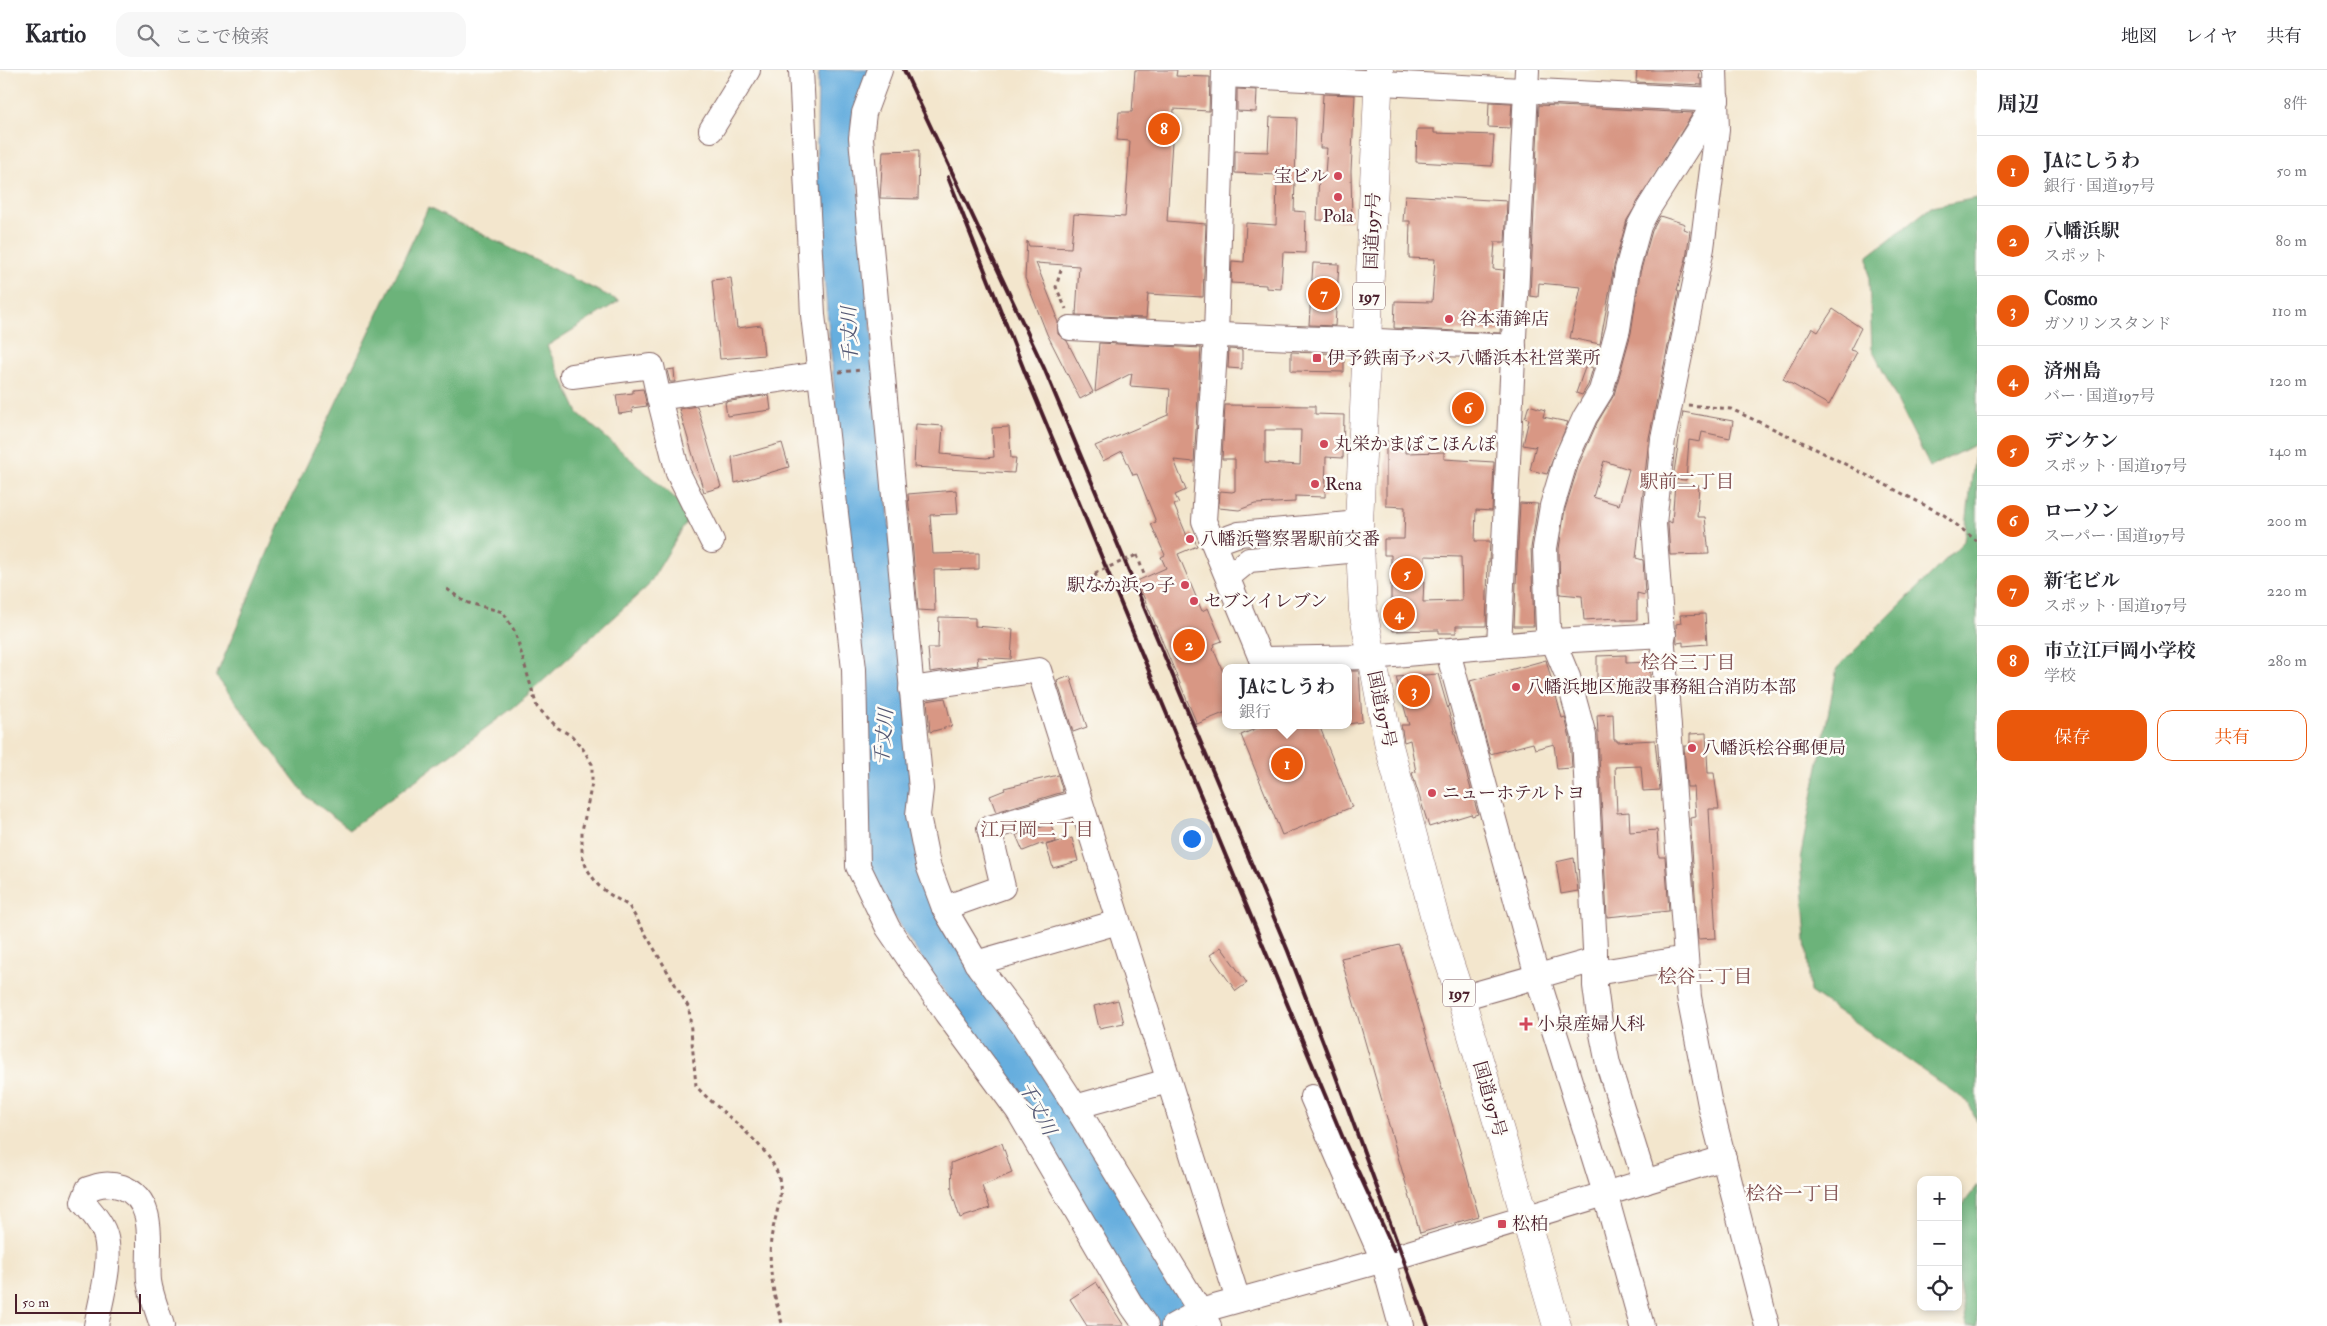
<!DOCTYPE html>
<html lang="ja">
<meta charset="utf-8">
<style>
body{margin:0;font-family:"IM FELL Double Pica","Noto Serif JP",serif;background:#f7f7f7;color:#2b2b33}
.controls{position:absolute;right:15px;bottom:15px;display:grid;overflow:hidden;border-radius:10px;box-shadow:0 2px 8px #0003}
.controls button{width:45px;height:45px;display:grid;place-items:center;padding:0;border:0;border-bottom:1px solid #e1e1e2;background:#fff;color:#2b2b33;font:25px sans-serif}
.scale{position:absolute;left:15px;bottom:12px;width:126px;box-sizing:border-box;padding-left:5px;border:2px solid #4a1f2b;border-top:0;font-size:14px;line-height:18px;white-space:nowrap;color:#4a1f2b;-webkit-text-stroke:4px #fdfcf7;paint-order:stroke}
.you{position:absolute;left:1191px;top:768px;width:18px;height:18px;margin:-12px;border:4px solid #fff;border-radius:50%;background:#1a73e8;box-shadow:0 0 0 8px #1a73e833}
.badge{display:grid;place-items:center;width:32px;height:32px;border-radius:50%;background:#ea580c;color:#fff;font-size:16px;font-weight:700}
.pin{position:absolute;translate:-50% -50%;border:2px solid #fff;box-shadow:0 1px 5px #0006}
.popup{position:absolute;left:1222px;top:594px;width:130px;height:65px;box-sizing:border-box;display:grid;place-content:center;border-radius:10px;background:#fff;filter:drop-shadow(0 1px 4px #0005);font-size:16px;white-space:nowrap;color:#7c7c81}
.popup b{font-size:19px;color:#2b2b33}
.popup::after{content:'';position:absolute;left:50%;top:100%;margin-left:-10px;border:10px solid transparent;border-top-color:#fff}
.list{margin:0;padding:0;list-style:none}
h2{display:flex;justify-content:space-between;align-items:center;height:65px;margin:0;padding:0 20px;font-size:21px}
h2 small{font-size:16px;font-weight:400;color:#7c7c81}
.list li{display:grid;grid-template-columns:32px 1fr auto;gap:15px;align-items:center;box-sizing:border-box;height:70px;padding:0 20px;border-top:1px solid #e1e1e2}
.list b{display:block;font-size:19px;white-space:nowrap}
.list p{margin:0;font-size:16px;white-space:nowrap;color:#7c7c81}
.list em{font-size:16px;font-style:normal;color:#7c7c81}
.actions{display:flex;gap:10px;padding:15px 20px}
.actions a{flex:1;padding:11px 0;border:1px solid #ea580c;border-radius:15px;text-align:center;font-size:18px;color:#ea580c}
.actions .main{background:#ea580c;color:#fff}
.icon{flex:none;width:28px;height:28px;fill:none;stroke:currentColor;stroke-width:2;stroke-linecap:round;stroke-linejoin:round}
.map{position:relative;flex:none;width:1977px;height:1256px;overflow:hidden}
header{display:flex;align-items:center;gap:30px;box-sizing:border-box;height:70px;padding:0 25px;background:#fff;border-bottom:1px solid #e1e1e2}
header strong{font-size:24px}
nav{display:flex;gap:28px;margin-inline-start:auto;font-size:18px}
.search{width:350px;height:45px;background:#f7f7f7;display:flex;align-items:center;gap:12px;box-sizing:border-box;padding:0 18px;border-radius:15px;color:#7c7c81;font-size:19px}
main{display:flex}
aside{flex:1;background:#fff}
.map>svg:first-child{display:block}
.forest{fill:#6cb37a;stroke:#5b6952}
.water{fill:#66aede;stroke:#586684}
.building{fill:#d89784;fill-rule:evenodd}
.lines{fill:none;stroke-linecap:round;stroke-linejoin:round}
.minor-casing{stroke:#856564;stroke-width:26}
.highway-casing{stroke:#856564;stroke-width:29}
.path{stroke:#856564;stroke-width:3;stroke-dasharray:4 4;stroke-linecap:butt}
.minor{stroke:#fff;stroke-width:24}
.highway{stroke:#fff;stroke-width:28}
.rail{stroke:#4a1f2b;stroke-width:4}
.path-bridge{stroke:#856564;stroke-width:3;stroke-dasharray:4 4;stroke-linecap:butt}
.poi-dot{fill:#d1495b;stroke:#fdfcf7;stroke-width:2}
.labels{text-anchor:middle;stroke-width:5;stroke-linejoin:round;paint-order:stroke}
.shield{fill:#fdfcf7;stroke:#806168;stroke-width:1}
.shield-label{font-size:16px;font-weight:bold;fill:#4a1f2b}
.poi-label{font-size:18px;fill:#4a1f2b;stroke:#fdfcf7;text-anchor:start}
.street-label{font-size:18px;fill:#4a1f2b;stroke:#fdfcf7}
.water-label{font-size:19px;font-style:italic;fill:#555873;stroke:#fdfcf7}
.neighbourhood-label{font-size:19px;fill:#7c494a;stroke:#fdfcf7}
</style>
<header>
<strong>Kartio</strong>
<div class="search"><svg class="icon" aria-label="search" viewBox="0 0 24 24"><circle cx="10" cy="10" r="6"/><path d="M15 15l6 6"/></svg>ここで検索</div>
<nav><a>地図</a><a>レイヤ</a><a>共有</a></nav>
</header>
<main>
<div class="map">
<svg width="1977" height="1256" viewBox="0 0 1977 1256">
<rect width="100%" height="100%" fill="#fdfcf7"/>
<filter id="ink" filterUnits="userSpaceOnUse"><feTurbulence type="fractalNoise" baseFrequency=".02" numOctaves="2"/><feDisplacementMap in="SourceGraphic" scale="10" xChannelSelector="R" yChannelSelector="G"/><feConvolveMatrix kernelMatrix="1 2 1 2 8 2 1 2 1" color-interpolation-filters="sRGB"/></filter>
<filter id="wash" filterUnits="userSpaceOnUse"><feTurbulence type="fractalNoise" baseFrequency=".0096" numOctaves="4" result="noise"/><feDisplacementMap in="SourceGraphic" scale="20" xChannelSelector="R" yChannelSelector="G"/><feGaussianBlur stdDeviation="1.12" result="paint"/><feColorMatrix in="noise" values="0 0 0 0 0 0 0 0 0 0 0 0 0 0 0 0 0 1.4 0 .05"/><feComposite in="paint" operator="in"/></filter>
<g filter="url(#wash)">
<rect width="100%" height="100%" fill="#f3e6cd"/>
<!-- forest -->
<g class="forest">
<polygon points="1977,128 1977,1051 1968,1032 1810,922 1800,789 1837,598 1964,471 1976,374 1930,397 1872,279 1868,186 1931,137"/>
<polygon points="428,138 619,231 547,276 578,343 692,443 648,516 514,637 350,759 307,727 216,606 286,439"/>
<polygon points="1977,1116 1977,1256 1967,1256 1958,1209 1958,1141"/>
</g>
<!-- water -->
<polygon class="water" points="820,0 874,0 852,49 909,664 910,748 1041,996 1199,1256 1154,1256 964,951 879,825 866,779 845,436 816,119 818,8"/>
<g id="blocks">
<!-- building -->
<g class="building">
<polygon points="1135,0 1177,0 1176,6 1210,7 1209,41 1174,39 1167,151 1206,154 1203,227 1148,224 1146,248 1076,245 1079,196 1036,193 1057,246 1055,246 1058,252 1058,264 1067,271 1093,322 1080,329 1047,264 1025,208 1027,171 1029,176 1071,178 1074,144 1125,147 1130,71 1117,70 1119,42 1132,42"/>
<polygon points="1637,0 1701,0 1699,9 1702,9 1702,15 1636,12"/>
<polygon points="1237,19 1257,20 1256,42 1237,41"/>
<polygon points="1323,24 1355,25 1351,101 1352,151 1317,150 1319,103 1325,104 1327,78 1320,78"/>
<polygon points="1489,32 1512,33 1510,58 1488,57"/>
<polygon points="1539,35 1693,43 1627,150 1614,196 1600,274 1570,268 1581,217 1539,213 1538,227 1530,226"/>
<polygon points="1270,47 1297,48 1294,141 1306,142 1305,183 1283,182 1281,219 1266,218 1266,215 1231,213 1232,191 1244,192 1246,153 1276,155 1277,105 1235,103 1235,81 1268,82"/>
<polygon points="1417,59 1434,59 1434,63 1494,65 1492,96 1416,92"/>
<polygon points="919,80 918,129 880,128 883,81"/>
<polygon points="1405,125 1507,131 1505,172 1495,172 1493,199 1504,200 1500,263 1394,258 1395,231 1432,232 1435,189 1409,188 1410,151 1403,151"/>
<path d="M1660 146 1685 154 1683 159 1690 161 1686 189 1677 220 1679 221 1676 237 1649 368 1636 488 1643 490 1645 525 1637 523V550H1617V548L1584 550 1582 526 1560 524 1559 479 1565 439 1579 394 1597 353 1614 325 1631 263 1640 203 1652 161ZM1604 391 1629 399 1619 435 1593 427Z"/>
<polygon points="1313,193 1339,194 1335,256 1309,255"/>
<polygon points="731,208 737,258 761,255 764,285 720,289 712,210"/>
<polygon points="1833,239 1861,258 1850,280 1857,282 1829,335 1783,309 1812,258 1818,262"/>
<polygon points="1099,273 1201,278 1194,392 1174,390 1186,420 1175,425 1179,433 1174,435 1187,466 1192,463 1197,476 1178,484 1202,541 1208,538 1222,571 1214,574 1215,576 1213,578 1226,609 1226,642 1197,654 1137,511 1166,498 1161,487 1165,485 1151,454 1156,452 1137,404 1133,405 1122,381 1103,391 1095,376 1168,345 1170,319 1130,316 1132,303 1095,322"/>
<polygon points="1229,279 1242,280 1242,299 1228,298"/>
<polygon points="1291,282 1344,284 1344,302 1291,301"/>
<polygon points="1586,295 1593,298 1588,315 1582,325 1576,323"/>
<polygon points="674,299 675,312 670,312 667,300"/>
<polygon points="643,319 647,336 632,338 633,342 619,344 616,325 633,323 633,320"/>
<polygon points="769,325 771,340 727,346 725,332"/>
<path d="M1225 335 1315 336V344L1344 345 1343 388 1326 387 1325 427 1295 426V432L1255 434 1239 440 1219 438 1220 421 1232 422 1235 421V389H1222ZM1265 360H1301L1300 395 1265 393Z"/>
<polygon points="1529,335 1545,340 1543,347 1568,352 1547,404 1530,400 1536,375 1534,377 1523,375 1529,349 1525,348"/>
<polygon points="697,336 721,417 704,422 679,339"/>
<polygon points="1683,342 1733,351 1730,368 1702,362 1700,372 1689,370 1686,410 1673,409"/>
<polygon points="916,354 943,356 941,384 986,388 994,387 992,358 1009,357 1011,388 1016,388 1014,403 914,397"/>
<path d="M1405 370V383L1444 382V389L1494 392 1492 441 1476 440 1475 471H1490L1489 492H1488L1486 556H1456V563H1439V560L1393 561 1391 555V485H1384V469H1404L1405 437 1386 436V371ZM1425 486 1461 487 1462 531 1423 532Z"/>
<polygon points="782,373 789,397 735,413 732,387"/>
<polygon points="1675,413 1699,415 1697,447 1705,447 1709,484 1670,485 1668,454 1668,451 1672,453"/>
<polygon points="956,420 958,444 930,445 933,484 979,483 979,499 934,500 935,541 918,540 908,424"/>
<polygon points="1520,433 1538,434 1531,478 1534,556 1514,556"/>
<polygon points="1705,544 1707,574 1683,576 1683,572 1677,573 1676,554 1681,553 1680,545"/>
<polygon points="939,547 975,548 975,556 1013,559 1011,589 977,587 978,595 930,602 928,578 938,578"/>
<polygon points="1626,585 1626,593 1650,592 1650,613 1597,612 1597,586"/>
<polygon points="1546,590 1562,648 1565,647 1570,668 1572,698 1557,699 1554,674 1535,679 1533,673 1490,684 1470,611"/>
<polygon points="1348,601 1359,601 1362,652 1348,654"/>
<polygon points="1438,604 1478,744 1472,746 1471,744 1429,757 1412,703 1416,702 1410,670 1404,672 1401,655 1409,655 1396,607"/>
<polygon points="1070,606 1087,657 1073,662 1057,611"/>
<polygon points="945,628 952,656 930,662 927,631"/>
<polygon points="1613,644 1614,670 1617,670 1617,672 1655,670 1660,720 1643,721 1641,696 1615,697 1617,743 1629,742 1630,762 1657,760 1659,787 1665,787 1669,841 1607,847 1597,645"/>
<polygon points="1264,655 1319,655 1352,737 1282,765 1241,665"/>
<polygon points="1706,663 1708,703 1714,703 1719,739 1709,739 1716,868 1698,869 1690,748 1696,747 1694,717 1687,717 1684,676 1690,676 1690,664"/>
<polygon points="1058,705 1063,722 996,742 990,726 1005,720 1004,718"/>
<polygon points="1051,754 1056,772 1043,775 1043,773 1023,781 1016,765"/>
<polygon points="1072,768 1078,791 1053,798 1046,775"/>
<polygon points="1574,788 1578,821 1561,824 1556,792"/>
<polygon points="1400,875 1479,1146 1420,1163 1341,888"/>
<polygon points="1221,877 1247,913 1236,921 1210,885"/>
<polygon points="1118,930 1124,953 1099,958 1094,936"/>
<polygon points="1002,1073 1012,1103 982,1116 990,1138 960,1148 952,1123 951,1093"/>
<polygon points="1096,1212 1124,1256 1087,1256 1070,1229"/>
</g>
</g>
</g>
<g filter="url(#ink)">
<use href="#blocks" fill-opacity="0" stroke="#856564" stroke-width="1"/>
<g class="lines">
<defs>
<g id="minor">
<polyline points="801,0 813,245 854,599 858,796 888,858 946,943 1018,1041 1132,1236 1146,1256"/>
<polyline points="880,0 864,43 861,68 921,719 918,745 928,795 944,838 979,897 1022,954 1081,1045 1209,1256"/>
<polyline points="1224,0 1216,266 1204,451 1261,589 1371,587 1554,571 1664,565"/>
<polyline points="1715,0 1717,60 1702,178 1663,369 1654,454 1689,927 1710,1035 1767,1256"/>
<polyline points="1224,5 1717,30"/>
<polyline points="711,60 748,0"/>
<path d="M1070 258C1218 266 1366 270 1514 277"/>
<polyline points="572,306 652,296 659,328"/>
<polyline points="712,471 678,403 659,328 819,304"/>
<polyline points="1214,473 1239,464 1359,453"/>
<polyline points="1228,507 1249,490 1359,480"/>
<polyline points="1499,576 1527,0"/>
<polyline points="1451,581 1451,593 1537,906 1605,1123 1642,1256"/>
<polyline points="911,619 1039,600 1238,1230"/>
<polyline points="944,838 1003,817 989,758 1080,732"/>
<polyline points="976,893 1118,852"/>
<polyline points="1595,903 1686,888"/>
<polyline points="1461,928 1595,890"/>
<polyline points="1312,1027 1383,1190 1401,1256"/>
<polyline points="1075,1037 1168,1011"/>
<polyline points="1645,1112 1608,994 1600,954 1595,916 1595,879 1584,666 1568,607 1548,559 1545,478 1552,436 1566,389 1585,347 1601,321 1618,259 1627,200 1639,156 1648,139 1717,30"/>
<path d="M96 1256C101 1229 113 1190 105 1164 101 1152 91 1141 83 1132L88 1119C101 1114 109 1113 122 1117 160 1131 146 1181 149 1211 151 1226 158 1242 162 1256"/>
<polyline points="1173,1256 1200,1241 1402,1185 1724,1088"/>
</g>
<polyline id="highway" points="1379,0 1359,453 1363,540 1389,676 1436,852 1461,928 1557,1256"/>
</defs>
<!-- minor casing -->
<use href="#minor" class="minor-casing"/>
<!-- highway casing -->
<use href="#highway" class="highway-casing"/>
<!-- path -->
<g class="path">
<polyline points="1061,200 1056,217 1066,239"/>
<polyline points="839,302 863,300"/>
<polyline points="1688,335 1731,339 1806,374 1944,445 1977,471"/>
<polyline points="1137,485 1145,507"/>
<polyline points="1095,503 1102,522"/>
<path d="M447 519 465 532 503 542 515 562 537 637 558 658 572 666 583 679 592 694V713L582 761V785L587 799 598 815 609 824 629 836 689 938 696 1016C720 1043 763 1069 777 1102 786 1124 774 1147 771 1169 768 1198 774 1229 783 1256"/>
</g>
<!-- minor -->
<use href="#minor" class="minor"/>
<!-- highway -->
<use href="#highway" class="highway"/>
<!-- rail -->
<g class="rail">
<polyline points="904,0 1044,298 1288,881 1330,990 1428,1256"/>
<polyline points="948,107 1026,305 1345,1073 1394,1180"/>
</g>
<!-- path-bridge -->
<polyline class="path-bridge" points="1095,503 1137,485"/>
</g>
</g>
<!-- markers -->
<g class="poi-dot">
<circle cx="1338" cy="106" r="5"/>
<circle cx="1338" cy="127" r="5"/>
<circle cx="1449" cy="249" r="5"/>
<rect x="1312" y="283" width="10" height="10" rx="2.5"/>
<circle cx="1324" cy="374" r="5"/>
<circle cx="1315" cy="414" r="5"/>
<circle cx="1190" cy="469" r="5"/>
<circle cx="1185" cy="515" r="5"/>
<circle cx="1194" cy="531" r="5"/>
<circle cx="1516" cy="617" r="5"/>
<circle cx="1692" cy="678" r="5"/>
<circle cx="1432" cy="723" r="5"/>
<path d="M1523.5 946.5h5v5h5v5h-5v5h-5v-5h-5v-5h5z"/>
<rect x="1497" y="1149" width="10" height="10" rx="2.5"/>
</g>
<g class="labels">
<!-- shield labels -->
<g class="shield">
<rect x="1353" y="212.5" width="32" height="27" rx="4"/>
<rect x="1443" y="909.5" width="32" height="27" rx="4"/>
</g>
<g class="shield-label">
<text x="1369" y="232">197</text>
<text x="1459" y="929">197</text>
</g>
<!-- poi labels -->
<g class="poi-label">
<text x="1328" y="112" text-anchor="end">宝ビル</text>
<text x="1338" y="152" text-anchor="middle">Pola</text>
<text x="1459" y="255">谷本蒲鉾店</text>
<text x="1327" y="294">伊予鉄南予バス 八幡浜本社営業所</text>
<text x="1334" y="380">丸栄かまぼこほんぽ</text>
<text x="1325" y="420">Rena</text>
<text x="1200" y="475">八幡浜警察署駅前交番</text>
<text x="1175" y="521" text-anchor="end">駅なか浜っ子</text>
<text x="1204" y="537">セブンイレブン</text>
<text x="1526" y="623">八幡浜地区施設事務組合消防本部</text>
<text x="1702" y="684">八幡浜桧谷郵便局</text>
<text x="1442" y="729">ニューホテルトヨ</text>
<text x="1537" y="960">小泉産婦人科</text>
<text x="1512" y="1160">松柏</text>
</g>
<!-- street labels -->
<g class="street-label">
<text transform="translate(1372 161) rotate(-88)" y="6">国道197号</text>
<text transform="translate(1382 639) rotate(78)" y="6">国道197号</text>
<text transform="translate(1490 1029) rotate(74)" y="6">国道197号</text>
</g>
<!-- water labels -->
<g class="water-label">
<text transform="translate(849 265) rotate(-92)" y="7">千丈川</text>
<text transform="translate(883 667) rotate(-85)" y="7">千丈川</text>
<text transform="translate(1038 1038) rotate(62)" y="7">千丈川</text>
</g>
<!-- neighbourhood labels -->
<g class="neighbourhood-label">
<text x="1687" y="418">駅前二丁目</text>
<text x="1688" y="599">桧谷三丁目</text>
<text x="1037" y="766">江戸岡二丁目</text>
<text x="1705" y="913">桧谷二丁目</text>
<text x="1793" y="1130">桧谷一丁目</text>
</g>
</g>
</svg>
<div class="controls">
<button>+</button>
<button>−</button>
<button><svg class="icon" aria-label="locate" viewBox="0 0 24 24"><circle cx="12" cy="12" r="6"/><path d="M12 2v4M12 18v4M2 12h4M18 12h4"/></svg></button>
</div>
<div class="scale">50 m</div>
<div class="you"></div>
<div class="pin badge" style="left:1287px;top:694px">1</div>
<div class="popup"><b>JAにしうわ</b>銀行</div>
<div class="pin badge" style="left:1189px;top:575px">2</div>
<div class="pin badge" style="left:1414px;top:621px">3</div>
<div class="pin badge" style="left:1399px;top:544px">4</div>
<div class="pin badge" style="left:1407px;top:504px">5</div>
<div class="pin badge" style="left:1468px;top:338px">6</div>
<div class="pin badge" style="left:1324px;top:224px">7</div>
<div class="pin badge" style="left:1164px;top:59px">8</div>
</div>
<aside>
<h2>周辺<small>8件</small></h2>
<ul class="list">
<li><span class="badge">1</span><div><b>JAにしうわ</b><p>銀行 · 国道197号</p></div><em>50 m</em></li>
<li><span class="badge">2</span><div><b>八幡浜駅</b><p>スポット</p></div><em>80 m</em></li>
<li><span class="badge">3</span><div><b>Cosmo</b><p>ガソリンスタンド</p></div><em>110 m</em></li>
<li><span class="badge">4</span><div><b>済州島</b><p>バー · 国道197号</p></div><em>120 m</em></li>
<li><span class="badge">5</span><div><b>デンケン</b><p>スポット · 国道197号</p></div><em>140 m</em></li>
<li><span class="badge">6</span><div><b>ローソン</b><p>スーパー · 国道197号</p></div><em>200 m</em></li>
<li><span class="badge">7</span><div><b>新宅ビル</b><p>スポット · 国道197号</p></div><em>220 m</em></li>
<li><span class="badge">8</span><div><b>市立江戸岡小学校</b><p>学校</p></div><em>280 m</em></li>
</ul>
<div class="actions"><a class="main">保存</a><a>共有</a></div>
</aside>
</main>
